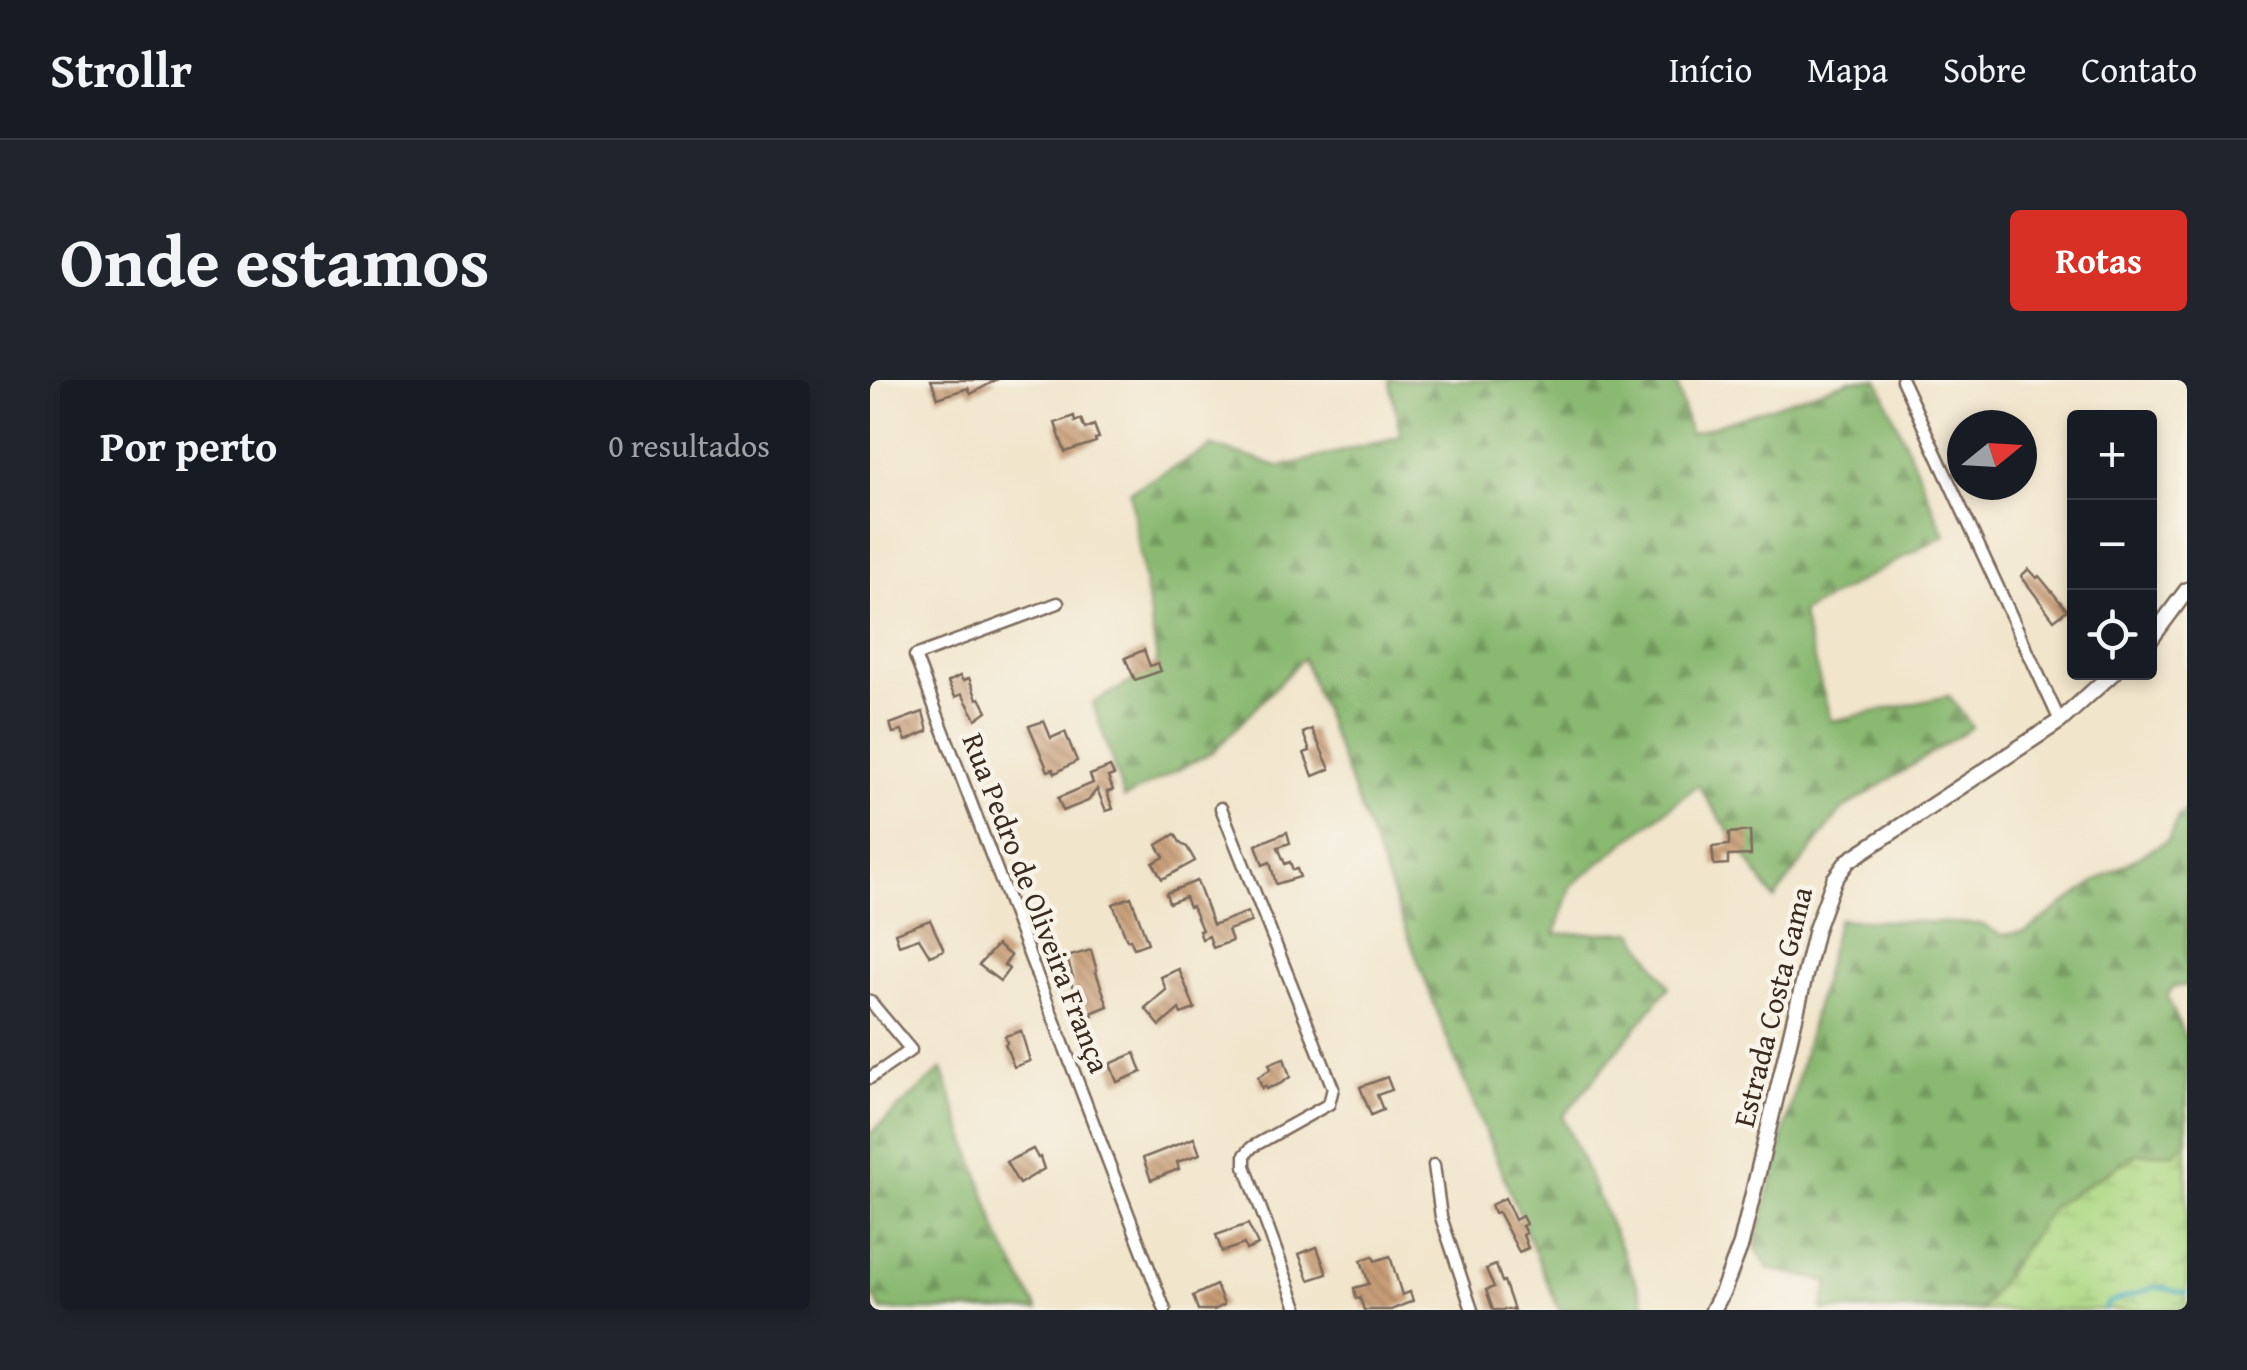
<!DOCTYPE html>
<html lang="pt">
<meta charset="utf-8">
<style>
body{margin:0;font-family:"Gentium Book Plus",serif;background:#20242c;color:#f1f3f6}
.controls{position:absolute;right:30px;top:30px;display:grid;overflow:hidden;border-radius:10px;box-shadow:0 5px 15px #0003}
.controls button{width:90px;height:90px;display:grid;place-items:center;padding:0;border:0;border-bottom:2px solid #363941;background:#171b24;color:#f1f3f6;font:50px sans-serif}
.compass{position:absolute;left:1077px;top:30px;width:90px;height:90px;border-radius:50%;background:#171b24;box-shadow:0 5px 15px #0003;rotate:72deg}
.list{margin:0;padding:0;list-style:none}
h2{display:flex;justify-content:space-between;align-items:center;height:130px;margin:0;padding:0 40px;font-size:42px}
h2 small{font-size:32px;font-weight:400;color:#9ea1a6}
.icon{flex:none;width:55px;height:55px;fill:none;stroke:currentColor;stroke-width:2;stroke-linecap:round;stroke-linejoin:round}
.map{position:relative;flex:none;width:1317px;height:930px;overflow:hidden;border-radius:10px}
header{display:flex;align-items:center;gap:60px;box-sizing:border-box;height:140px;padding:0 50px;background:#171b24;border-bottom:2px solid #363941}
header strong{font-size:48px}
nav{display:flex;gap:55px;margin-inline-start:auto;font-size:35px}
.intro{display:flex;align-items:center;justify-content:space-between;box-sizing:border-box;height:240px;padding:0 60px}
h1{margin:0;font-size:70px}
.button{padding:25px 45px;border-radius:10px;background:#d93025;color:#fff;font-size:35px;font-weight:700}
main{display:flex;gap:60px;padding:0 60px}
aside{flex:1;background:#171b24;border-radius:10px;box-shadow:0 5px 15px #0003}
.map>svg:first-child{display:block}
.forest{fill:url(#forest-firs);stroke:#627248;stroke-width:2.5}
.wetland{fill:url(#wetland-marsh);stroke:#748251;stroke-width:2.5}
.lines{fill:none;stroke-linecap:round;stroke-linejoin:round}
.stream{stroke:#3fa8bf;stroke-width:4}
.building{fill:url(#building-back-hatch)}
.minor-casing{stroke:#7b6b5b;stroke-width:15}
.secondary-casing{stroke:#7b6b5b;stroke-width:19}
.minor{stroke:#fff;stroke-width:10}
.secondary{stroke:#fff;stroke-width:14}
.labels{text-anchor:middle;stroke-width:9;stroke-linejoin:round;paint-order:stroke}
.street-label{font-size:30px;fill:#3b2a1e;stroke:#f7f3e8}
</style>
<header>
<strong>Strollr</strong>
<nav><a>Início</a><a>Mapa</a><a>Sobre</a><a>Contato</a></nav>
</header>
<div class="intro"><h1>Onde estamos</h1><a class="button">Rotas</a></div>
<main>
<aside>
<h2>Por perto<small>0 resultados</small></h2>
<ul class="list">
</ul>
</aside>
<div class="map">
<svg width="1317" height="930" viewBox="0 0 1317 930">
<defs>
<pattern id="forest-firs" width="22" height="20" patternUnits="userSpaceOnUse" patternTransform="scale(2.5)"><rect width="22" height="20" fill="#8ab972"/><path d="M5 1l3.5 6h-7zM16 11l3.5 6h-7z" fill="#72975d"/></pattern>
<pattern id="wetland-marsh" width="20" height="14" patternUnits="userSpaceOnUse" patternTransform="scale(2.5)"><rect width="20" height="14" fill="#aed984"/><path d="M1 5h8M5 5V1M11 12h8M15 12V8" fill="none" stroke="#97ba72"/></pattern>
<pattern id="building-back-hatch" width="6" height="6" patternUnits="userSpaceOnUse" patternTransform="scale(2.5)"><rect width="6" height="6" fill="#c79c76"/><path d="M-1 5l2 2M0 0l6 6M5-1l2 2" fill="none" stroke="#a37f60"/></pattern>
</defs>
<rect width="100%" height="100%" fill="#f7f3e8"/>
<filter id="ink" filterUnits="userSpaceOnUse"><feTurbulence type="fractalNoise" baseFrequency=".01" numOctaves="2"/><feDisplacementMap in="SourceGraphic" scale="20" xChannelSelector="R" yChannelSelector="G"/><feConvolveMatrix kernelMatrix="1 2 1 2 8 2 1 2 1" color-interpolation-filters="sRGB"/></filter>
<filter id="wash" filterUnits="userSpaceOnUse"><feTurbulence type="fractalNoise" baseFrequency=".0048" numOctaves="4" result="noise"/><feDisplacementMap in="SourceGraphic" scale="40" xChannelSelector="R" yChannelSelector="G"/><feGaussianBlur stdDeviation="2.25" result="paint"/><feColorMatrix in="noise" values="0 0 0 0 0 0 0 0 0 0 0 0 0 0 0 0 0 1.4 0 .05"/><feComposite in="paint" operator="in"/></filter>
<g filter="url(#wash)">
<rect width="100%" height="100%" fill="#f1e5cb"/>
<!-- forest -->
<g class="forest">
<polygon points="519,0 806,0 820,54 981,0 1008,0 1075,155 931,233 961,341 1079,316 1102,347 972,430 904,519 828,405 702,505 685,554 764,552 799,607 693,737 778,930 689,930 585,679 433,278 344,371 254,418 223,323 288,287 260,111 343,66 411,87 531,56"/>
<polygon points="1317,430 1317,606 1304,606 1297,616 1317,662 1317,760 1306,773 1266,774 1183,826 1111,930 952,930 959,902 899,889 885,867 968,539 1111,544 1132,555 1155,552 1226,501 1298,460 1308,437"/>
<polygon points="72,689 130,858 168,930 12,930 1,913 0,754"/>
</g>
<!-- wetland -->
<polygon class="wetland" points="1317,760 1317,930 1111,930 1183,826 1267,774 1305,773"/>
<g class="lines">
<!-- stream -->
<polyline class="stream" points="1234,930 1238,923 1286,907 1317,913"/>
</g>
<g id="blocks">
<!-- building -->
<g class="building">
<polygon points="61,0 126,0 101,14 98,8 68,18"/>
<polygon points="204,36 205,42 211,39 215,49 224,45 229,58 225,59 226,62 195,72 185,43"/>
<polygon points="1159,189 1167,198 1169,196 1197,230 1184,240 1151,196"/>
<polygon points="274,270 280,286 288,283 291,291 265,300 255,278"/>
<polygon points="90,296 93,301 99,298 107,319 110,318 117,331 106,339 92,314 85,317 78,302"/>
<polygon points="53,332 58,351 36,361 32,351 23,353 20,344"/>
<polygon points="174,341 181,358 195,352 207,381 185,393 183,389 178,391 159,346"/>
<polygon points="442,349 460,389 443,396 434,373 440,371 433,353"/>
<polygon points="240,387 244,395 238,397 243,410 237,412 243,429 236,431 227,409 218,421 193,431 188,418 223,403 220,395"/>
<polygon points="880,451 881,475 858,476 858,484 844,485 842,467 859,465 859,453"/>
<polygon points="417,452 420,463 408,467 415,484 420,482 423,490 427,489 430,497 406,504 400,482 393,485 386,465"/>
<polygon points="305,454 311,464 317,467 325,481 292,499 283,483 294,477 287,465"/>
<polygon points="327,501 343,545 378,532 381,542 358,550 362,561 343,568 339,556 332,559 329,551 332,550 322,526 319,527 315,517 299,523 296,513"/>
<polygon points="261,517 278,563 264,568 260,559 257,560 243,524"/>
<polygon points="60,540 74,570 60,576 49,558 29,565 25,553"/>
<polygon points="127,565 141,576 134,585 139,589 130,601 109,585"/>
<polygon points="221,570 227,591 226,592 238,626 221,633 223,636 207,643 201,630 209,627 200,599 203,598 197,577"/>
<polygon points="309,589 325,629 311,634 309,629 290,646 275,628 296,610 291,597"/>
<polygon points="151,651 160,681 144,687 135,664 137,663 135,656"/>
<polygon points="265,673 272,692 247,702 240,684"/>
<polygon points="414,678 420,697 410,704 396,709 395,706 392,708 388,697 401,689 399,684"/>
<polygon points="517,697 522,710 507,715 513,730 501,735 490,707"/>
<polygon points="324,758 330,774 307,782 309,789 281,800 273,778"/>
<polygon points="163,769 168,778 170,777 174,789 149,804 136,782"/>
<polygon points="635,818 645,840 652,836 656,844 652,846 656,853 653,855 658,868 649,872 628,832 624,833 621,825"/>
<polygon points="378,844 388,865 376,870 374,864 352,872 346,855"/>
<polygon points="447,867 457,894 439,900 429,874"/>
<polygon points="503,876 505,881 520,876 532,915 540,912 543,921 521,930 494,930 490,918 486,919 484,908 499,904 491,880"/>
<polygon points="626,885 632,902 634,901 644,930 623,930 616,910 624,907 616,889"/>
<polygon points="346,905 354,925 344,930 328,930 323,916"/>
</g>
</g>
</g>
<g filter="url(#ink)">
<use href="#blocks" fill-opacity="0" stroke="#7b6b5b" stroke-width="2.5"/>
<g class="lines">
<defs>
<g id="minor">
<polyline points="1032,0 1190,341"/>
<polyline points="188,223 45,276 295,930"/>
<polyline points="351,428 463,708 459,724 382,767 375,775 375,786 428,930"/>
<polyline points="0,621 41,670 0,698"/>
<polyline points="564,785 571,837 602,930"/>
</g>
<g id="secondary">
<polyline points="1280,260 1317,210"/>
<polyline points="843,930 853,911 871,864 946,549 964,500 978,481 1190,341 1244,292"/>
</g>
</defs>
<!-- minor casing -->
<use href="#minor" class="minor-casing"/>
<!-- secondary casing -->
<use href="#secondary" class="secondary-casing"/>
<!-- minor -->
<use href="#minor" class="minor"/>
<!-- secondary -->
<use href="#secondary" class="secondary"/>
</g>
</g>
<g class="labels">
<!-- street labels -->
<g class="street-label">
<text transform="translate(166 523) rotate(69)" y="10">Rua Pedro de Oliveira França</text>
<text transform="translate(903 627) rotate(-76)" y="10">Estrada Costa Gama</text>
</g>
</g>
</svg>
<div class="controls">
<button>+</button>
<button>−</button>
<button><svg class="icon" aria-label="locate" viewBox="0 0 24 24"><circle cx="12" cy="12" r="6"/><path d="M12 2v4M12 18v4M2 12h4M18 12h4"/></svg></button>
</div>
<svg class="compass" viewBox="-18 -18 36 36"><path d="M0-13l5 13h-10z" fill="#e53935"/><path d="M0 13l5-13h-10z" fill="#9ea1a6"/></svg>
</div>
</main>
